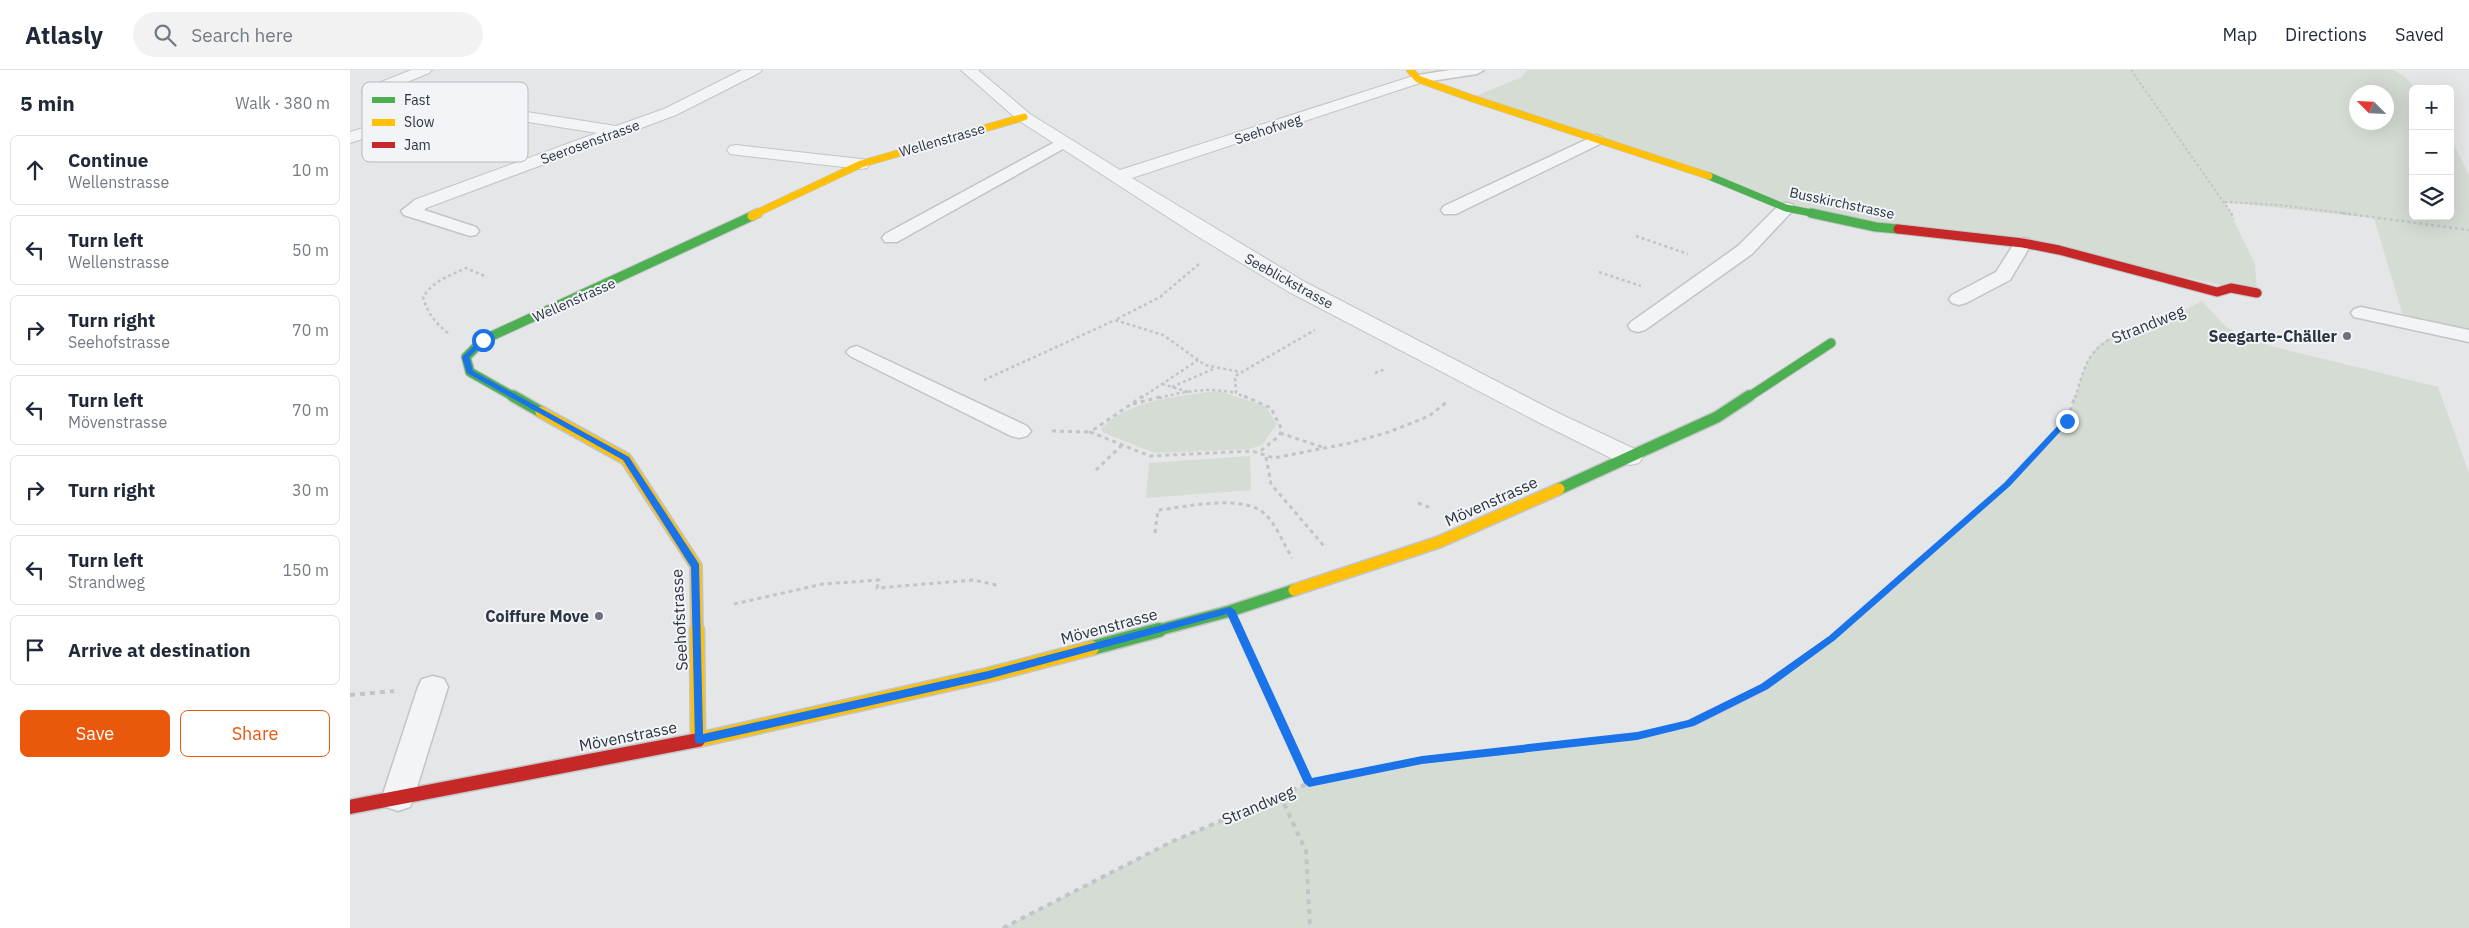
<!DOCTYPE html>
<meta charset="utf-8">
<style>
body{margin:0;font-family:"IBM Plex Sans",sans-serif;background:#f2f2f3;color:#1f2937}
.controls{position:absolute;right:15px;top:15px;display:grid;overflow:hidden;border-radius:8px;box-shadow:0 5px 20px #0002}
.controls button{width:45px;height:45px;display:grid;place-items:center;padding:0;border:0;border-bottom:1px solid #e0e1e3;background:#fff;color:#1f2937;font:25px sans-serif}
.compass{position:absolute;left:1999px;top:15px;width:45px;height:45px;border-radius:50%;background:#fff;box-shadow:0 5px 20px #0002;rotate:294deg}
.stop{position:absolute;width:15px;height:15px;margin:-11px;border:4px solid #1a73e8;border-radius:50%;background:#fff}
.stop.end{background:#1a73e8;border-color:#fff;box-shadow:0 1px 5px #0008}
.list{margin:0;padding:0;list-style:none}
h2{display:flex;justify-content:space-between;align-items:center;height:65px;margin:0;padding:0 20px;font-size:21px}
h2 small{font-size:16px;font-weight:400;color:#747a83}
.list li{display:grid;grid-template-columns:32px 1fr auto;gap:15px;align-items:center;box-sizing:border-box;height:70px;margin:0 10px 10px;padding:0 10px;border:1px solid #e0e1e3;border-radius:8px}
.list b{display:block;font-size:19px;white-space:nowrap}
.list p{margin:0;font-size:16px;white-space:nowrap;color:#747a83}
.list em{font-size:16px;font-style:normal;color:#747a83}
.actions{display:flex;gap:10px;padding:15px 20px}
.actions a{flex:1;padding:11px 0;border:1px solid #ea580c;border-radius:8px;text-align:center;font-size:18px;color:#ea580c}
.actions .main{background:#ea580c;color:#fff}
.icon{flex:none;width:28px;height:28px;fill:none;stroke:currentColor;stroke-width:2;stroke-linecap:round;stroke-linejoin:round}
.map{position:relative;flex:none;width:2119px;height:858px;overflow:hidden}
header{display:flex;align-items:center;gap:30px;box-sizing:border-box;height:70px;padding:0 25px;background:#fff;border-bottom:1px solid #e0e1e3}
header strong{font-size:24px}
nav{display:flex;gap:28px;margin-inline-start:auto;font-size:18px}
.search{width:350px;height:45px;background:#f2f2f3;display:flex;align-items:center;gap:12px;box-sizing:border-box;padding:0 18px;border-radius:28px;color:#747a83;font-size:19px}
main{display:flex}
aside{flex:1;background:#fff}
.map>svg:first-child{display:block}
.green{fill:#d5dcd4;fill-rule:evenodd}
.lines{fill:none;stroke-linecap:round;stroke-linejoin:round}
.lane-casing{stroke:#c2c4c6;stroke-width:3}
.street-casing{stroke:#c2c4c6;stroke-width:2}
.fast-far3-casing{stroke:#c2c4c6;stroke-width:8}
.fast-far2-casing{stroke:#c2c4c6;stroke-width:11}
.fast-far1-casing{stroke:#c2c4c6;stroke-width:14}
.fast-casing{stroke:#c2c4c6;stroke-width:17}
.slow-far3-casing{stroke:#c2c4c6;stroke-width:8}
.slow-far2-casing{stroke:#c2c4c6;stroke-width:11}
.slow-far1-casing{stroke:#c2c4c6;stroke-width:14}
.slow-casing{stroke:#c2c4c6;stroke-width:17}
.jam-far1-casing{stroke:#c2c4c6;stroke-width:11}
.jam-casing{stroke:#c2c4c6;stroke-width:17}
.path-far3{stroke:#c2c4c7;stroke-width:2;stroke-dasharray:2.5 2.5;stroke-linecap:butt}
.path-far2{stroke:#c2c4c7;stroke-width:2.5;stroke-dasharray:3 3;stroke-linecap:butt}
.path-far1{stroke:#c2c4c7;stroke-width:3;stroke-dasharray:4 4;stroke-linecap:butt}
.path{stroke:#c2c4c7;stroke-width:4;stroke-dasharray:5 5;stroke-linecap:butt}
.lane{fill:#f3f4f5;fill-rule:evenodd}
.street{fill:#f3f4f5;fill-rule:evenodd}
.fast-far3{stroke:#4caf50;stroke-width:7}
.fast-far2{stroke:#4caf50;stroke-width:9}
.fast-far1{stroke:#4caf50;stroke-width:11}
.fast{stroke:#4caf50;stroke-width:14}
.slow-far3{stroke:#ffc107;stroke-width:7}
.slow-far2{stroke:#ffc107;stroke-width:9}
.slow-far1{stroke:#ffc107;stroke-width:11}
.slow{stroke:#ffc107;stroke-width:14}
.jam-far1{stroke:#c62828;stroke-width:9}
.jam{stroke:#c62828;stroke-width:14}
.route{fill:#1a73e8}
.poi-dot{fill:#6c727b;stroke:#f2f4f7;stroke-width:2}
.labels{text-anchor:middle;stroke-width:4;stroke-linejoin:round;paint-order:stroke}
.far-street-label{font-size:14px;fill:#2b3441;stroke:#f2f4f7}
.street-label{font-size:16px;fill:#2b3441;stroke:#f2f4f7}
.poi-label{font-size:16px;font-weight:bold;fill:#2b3441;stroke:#f2f4f7;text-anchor:end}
.key{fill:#f2f4f7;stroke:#b6bac0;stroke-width:1}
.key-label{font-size:14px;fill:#2b3441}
</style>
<header>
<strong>Atlasly</strong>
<div class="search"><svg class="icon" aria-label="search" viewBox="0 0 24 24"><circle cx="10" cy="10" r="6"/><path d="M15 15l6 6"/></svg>Search here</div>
<nav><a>Map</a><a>Directions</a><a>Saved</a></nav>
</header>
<main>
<aside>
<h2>5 min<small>Walk · 380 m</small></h2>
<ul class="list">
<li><svg class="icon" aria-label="ahead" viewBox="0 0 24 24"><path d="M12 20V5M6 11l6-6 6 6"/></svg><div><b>Continue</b><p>Wellenstrasse</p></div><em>10 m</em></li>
<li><svg class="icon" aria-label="left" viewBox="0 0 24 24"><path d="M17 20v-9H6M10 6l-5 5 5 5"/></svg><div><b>Turn left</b><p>Wellenstrasse</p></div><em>50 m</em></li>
<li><svg class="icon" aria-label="right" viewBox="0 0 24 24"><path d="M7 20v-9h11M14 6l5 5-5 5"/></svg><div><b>Turn right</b><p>Seehofstrasse</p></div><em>70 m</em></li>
<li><svg class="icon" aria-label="left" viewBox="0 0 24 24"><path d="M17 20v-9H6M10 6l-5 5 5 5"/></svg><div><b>Turn left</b><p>Mövenstrasse</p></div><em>70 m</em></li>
<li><svg class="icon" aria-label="right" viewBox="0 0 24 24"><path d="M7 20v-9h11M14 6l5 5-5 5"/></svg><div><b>Turn right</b></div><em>30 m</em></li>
<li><svg class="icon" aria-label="left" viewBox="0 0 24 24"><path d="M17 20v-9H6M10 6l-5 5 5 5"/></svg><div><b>Turn left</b><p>Strandweg</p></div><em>150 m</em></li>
<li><svg class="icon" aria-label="arrive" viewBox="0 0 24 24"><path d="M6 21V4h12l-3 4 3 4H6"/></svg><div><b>Arrive at destination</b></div></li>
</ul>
<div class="actions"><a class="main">Save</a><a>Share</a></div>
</aside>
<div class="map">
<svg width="2119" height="858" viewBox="0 0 2119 858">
<rect width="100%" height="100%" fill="#e4e6e8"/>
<!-- green -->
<g class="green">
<path d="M1177 0H2043L2055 7 2066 19H2063V146H2100V67L2119 105V260L2053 246 2024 148 1875 132 1905 194 1907 223 1709 180 1474 147 1343 99 1121 28 1172 7ZM2006 22H2036V52H2006Z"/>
<polygon points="1852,231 1875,256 1892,266 1921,276 2088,317 2119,403 2119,858 653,858 819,773 959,713 1072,690 1287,666 1340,654 1415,616 1482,568 1657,414 1717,351 1737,292 1748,276 1763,266 1816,250"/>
<path d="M869 321 915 336 927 354 912 375 899 379 805 383 754 363 751 359C777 330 832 325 869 321Z"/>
<polygon points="900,386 901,420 796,428 799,393"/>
</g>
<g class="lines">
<defs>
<g id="lane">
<polygon points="1100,0 1134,0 1127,4 1068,13 1061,9 1068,5"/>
<polygon points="1246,65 1252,67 1254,70 1252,73 1106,144 1094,144 1091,140 1094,136"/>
<polygon points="714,67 722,72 720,75 547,172 535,172 532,168 535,164"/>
<polygon points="71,129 77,130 80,134 74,140 126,157 129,161 126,165 120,166 54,145 51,141 65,130"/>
<polygon points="1436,133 1442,134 1445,138 1402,184 1295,260 1288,262 1281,260 1278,256 1281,252 1388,176 1430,134"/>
<polygon points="1673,168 1679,169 1682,173 1660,210 1616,233 1609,235 1602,233 1599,229 1602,225 1646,202 1667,169"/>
<polygon points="2011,237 2119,260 2119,272 2004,247 2001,243 2004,239"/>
<polygon points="507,276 677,356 681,361 677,366 669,368 661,366 500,286 496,282 500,278"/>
<polygon points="83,606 94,609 98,617 64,727 60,737 48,741 36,737 32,727 68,617 72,609"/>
</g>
<g id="street">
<polygon points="61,0 82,0 79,3 38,20 266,56 314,39 392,0 412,0 409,3 326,45 71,140 64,138 62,134 64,130 247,63 104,40 0,73 0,62 82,37 20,27 12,22 14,19"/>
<polygon points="611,0 628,0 680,44 770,100 1063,6 1073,6 1076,9 1073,12 782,108 955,212 1206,342 1289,381 1293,387 1289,393 1280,395 1271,393 1188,352 939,222 847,166 668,50"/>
<polygon points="386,75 511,89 517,90 520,94 517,98 511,99 380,84 377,80 380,76"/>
</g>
<polyline id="fast-far3" points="1359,106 1436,138 1467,144"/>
<g id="fast-far2">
<polyline points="1461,143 1526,157 1548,159"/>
<polyline points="166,328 120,302 116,287 133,270 402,146"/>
<polyline points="1397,328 1481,273"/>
</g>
<g id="fast-far1">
<polyline points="163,326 191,342"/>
<polyline points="1209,419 1367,347 1399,326"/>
<polyline points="805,561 880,541 944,520"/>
</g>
<polyline id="fast" points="742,578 809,560"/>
<g id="slow-far3">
<polyline points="1060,0 1068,9 1121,28 1359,106"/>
<polyline points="405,144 511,94 674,47"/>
</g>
<polyline id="slow-far2" points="402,146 408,143"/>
<g id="slow-far1">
<polyline points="191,342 276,389 346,496 347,561"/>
<polyline points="944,520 1089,472 1209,419"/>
</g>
<g id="slow">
<polyline points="347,560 348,670"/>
<polyline points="348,670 638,605 742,578"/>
</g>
<polyline id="jam-far1" points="1548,159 1673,173 1709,180 1867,222 1881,218 1907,223"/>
<polyline id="jam" points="0,737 348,670"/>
</defs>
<!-- lane casing -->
<use href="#lane" class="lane-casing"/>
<!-- street casing -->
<use href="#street" class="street-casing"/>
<!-- fast-far3 casing -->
<use href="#fast-far3" class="fast-far3-casing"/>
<!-- fast-far2 casing -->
<use href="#fast-far2" class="fast-far2-casing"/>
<!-- fast-far1 casing -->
<use href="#fast-far1" class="fast-far1-casing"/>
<!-- fast casing -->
<use href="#fast" class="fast-casing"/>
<!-- slow-far3 casing -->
<use href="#slow-far3" class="slow-far3-casing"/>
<!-- slow-far2 casing -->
<use href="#slow-far2" class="slow-far2-casing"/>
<!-- slow-far1 casing -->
<use href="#slow-far1" class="slow-far1-casing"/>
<!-- slow casing -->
<use href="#slow" class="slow-casing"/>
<!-- jam-far1 casing -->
<use href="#jam-far1" class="jam-far1-casing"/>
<!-- jam casing -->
<use href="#jam" class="jam-casing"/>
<!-- path-far3 -->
<g class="path-far3">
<polyline points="1781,0 1882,144"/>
<polyline points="1875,132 1929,135 2001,144"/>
</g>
<!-- path-far2 -->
<g class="path-far2">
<polyline points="1881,143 1884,149"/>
<polyline points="1992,143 2119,160"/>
<polyline points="1286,166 1338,184"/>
<polyline points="849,194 810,227 765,250 813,265 855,295 890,302"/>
<polyline points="1249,202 1291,216"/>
<path d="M98 263C85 253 77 242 73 227 83 211 99 206 116 198L137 207"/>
<polyline points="1025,303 1036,299"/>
<polyline points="634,310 765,250"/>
<polyline points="812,314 838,322"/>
<polyline points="822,317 863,299"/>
<polyline points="791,328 848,290"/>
<path d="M809 328C835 321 859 317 886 323"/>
<polyline points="897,328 886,323 885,306 965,260"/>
<path d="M1725 328C1729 316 1732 302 1738 291 1756 258 1800 258 1831 242"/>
</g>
<!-- path-far1 -->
<g class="path-far1">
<polyline points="793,326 740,362 800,386 902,381 924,388 1000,373 1039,362 1079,346 1098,331"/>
<polyline points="894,326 921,338 932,360 929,366 908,383"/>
<polyline points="783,334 814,326"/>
<polyline points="702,361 740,362"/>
<polyline points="930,363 975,378"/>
<polyline points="916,387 921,414 974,476"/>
<polyline points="746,400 772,375"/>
<polyline points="1068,433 1081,438"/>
<path d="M805 463 808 440C837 437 894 423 916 445 927 456 934 475 942 488"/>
<polyline points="384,534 473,514 529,510 527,518 624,510 650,516"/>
<polyline points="1490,561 1657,414 1717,351 1725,326"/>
</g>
<!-- path -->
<g class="path">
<polyline points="894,570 959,713"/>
<polyline points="0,625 44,621"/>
<polyline points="930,725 956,781 960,858"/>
<polyline points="653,858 819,773 959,713 1072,690 1287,666 1340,654 1415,616 1491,560"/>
</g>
<!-- lane -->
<use href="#lane" class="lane"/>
<!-- street -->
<use href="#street" class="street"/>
<!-- fast-far3 -->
<use href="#fast-far3" class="fast-far3"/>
<!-- fast-far2 -->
<use href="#fast-far2" class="fast-far2"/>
<!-- fast-far1 -->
<use href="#fast-far1" class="fast-far1"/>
<!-- fast -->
<use href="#fast" class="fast"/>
<!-- slow-far3 -->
<use href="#slow-far3" class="slow-far3"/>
<!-- slow-far2 -->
<use href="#slow-far2" class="slow-far2"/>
<!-- slow-far1 -->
<use href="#slow-far1" class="slow-far1"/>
<!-- slow -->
<use href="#slow" class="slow"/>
<!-- jam-far1 -->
<use href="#jam-far1" class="jam-far1"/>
<!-- jam -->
<use href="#jam" class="jam"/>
</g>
<!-- route -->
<polygon class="route" points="131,269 137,270 119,287 123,301 279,387 349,494 353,664 638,601 880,537 885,540 962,708 1072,686 1287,662 1338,650 1411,614 1479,566 1654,413 1714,349 1720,351 1660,416 1485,570 1418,619 1344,656 1287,670 1072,694 959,717 954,713 877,544 638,609 348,674 345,672 341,497 273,390 117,303 112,287"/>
<!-- markers -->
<g class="poi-dot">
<circle cx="1997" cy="266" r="5"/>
<circle cx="249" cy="546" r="5"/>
</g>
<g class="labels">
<!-- far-street labels -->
<g class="far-street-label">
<text transform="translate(918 59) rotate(-18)" y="5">Seehofweg</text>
<text transform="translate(592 70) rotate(-16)" y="5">Wellenstrasse</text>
<text transform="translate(240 72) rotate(-20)" y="5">Seerosenstrasse</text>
<text transform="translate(1492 133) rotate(12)" y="5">Busskirchstrasse</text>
<text transform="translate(939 211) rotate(29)" y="5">Seeblickstrasse</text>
<text transform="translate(224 230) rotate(-24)" y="5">Wellenstrasse</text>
</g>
<!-- street labels -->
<g class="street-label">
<text transform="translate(1798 254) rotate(-22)" y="6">Strandweg</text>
<text transform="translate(1141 431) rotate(-24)" y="6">Mövenstrasse</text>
<text transform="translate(329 550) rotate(-93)" y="6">Seehofstrasse</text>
<text transform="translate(759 556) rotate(-15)" y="6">Mövenstrasse</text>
<text transform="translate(278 666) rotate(-11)" y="6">Mövenstrasse</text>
<text transform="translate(908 735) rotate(-23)" y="6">Strandweg</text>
</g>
<!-- poi labels -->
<g class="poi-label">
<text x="1987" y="272">Seegarte-Chäller</text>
<text x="239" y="552">Coiffure Move</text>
</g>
</g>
<!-- legend -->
<rect x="12" y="12" width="166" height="80" rx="8" class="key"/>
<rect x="22" y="27" width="23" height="6" fill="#4caf50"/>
<rect x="22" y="49" width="23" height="7" fill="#ffc107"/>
<rect x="22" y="72" width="23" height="6" fill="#c62828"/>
<g class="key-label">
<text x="54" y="35">Fast</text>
<text x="54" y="57">Slow</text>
<text x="54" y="80">Jam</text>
</g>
</svg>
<div class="controls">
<button>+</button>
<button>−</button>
<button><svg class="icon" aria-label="layers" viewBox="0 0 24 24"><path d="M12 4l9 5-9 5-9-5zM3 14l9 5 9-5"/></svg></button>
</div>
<svg class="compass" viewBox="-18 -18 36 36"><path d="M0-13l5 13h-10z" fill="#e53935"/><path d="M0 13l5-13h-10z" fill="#747a83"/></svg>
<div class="stop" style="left:133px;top:270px"></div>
<div class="stop end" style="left:1717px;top:351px"></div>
</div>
</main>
